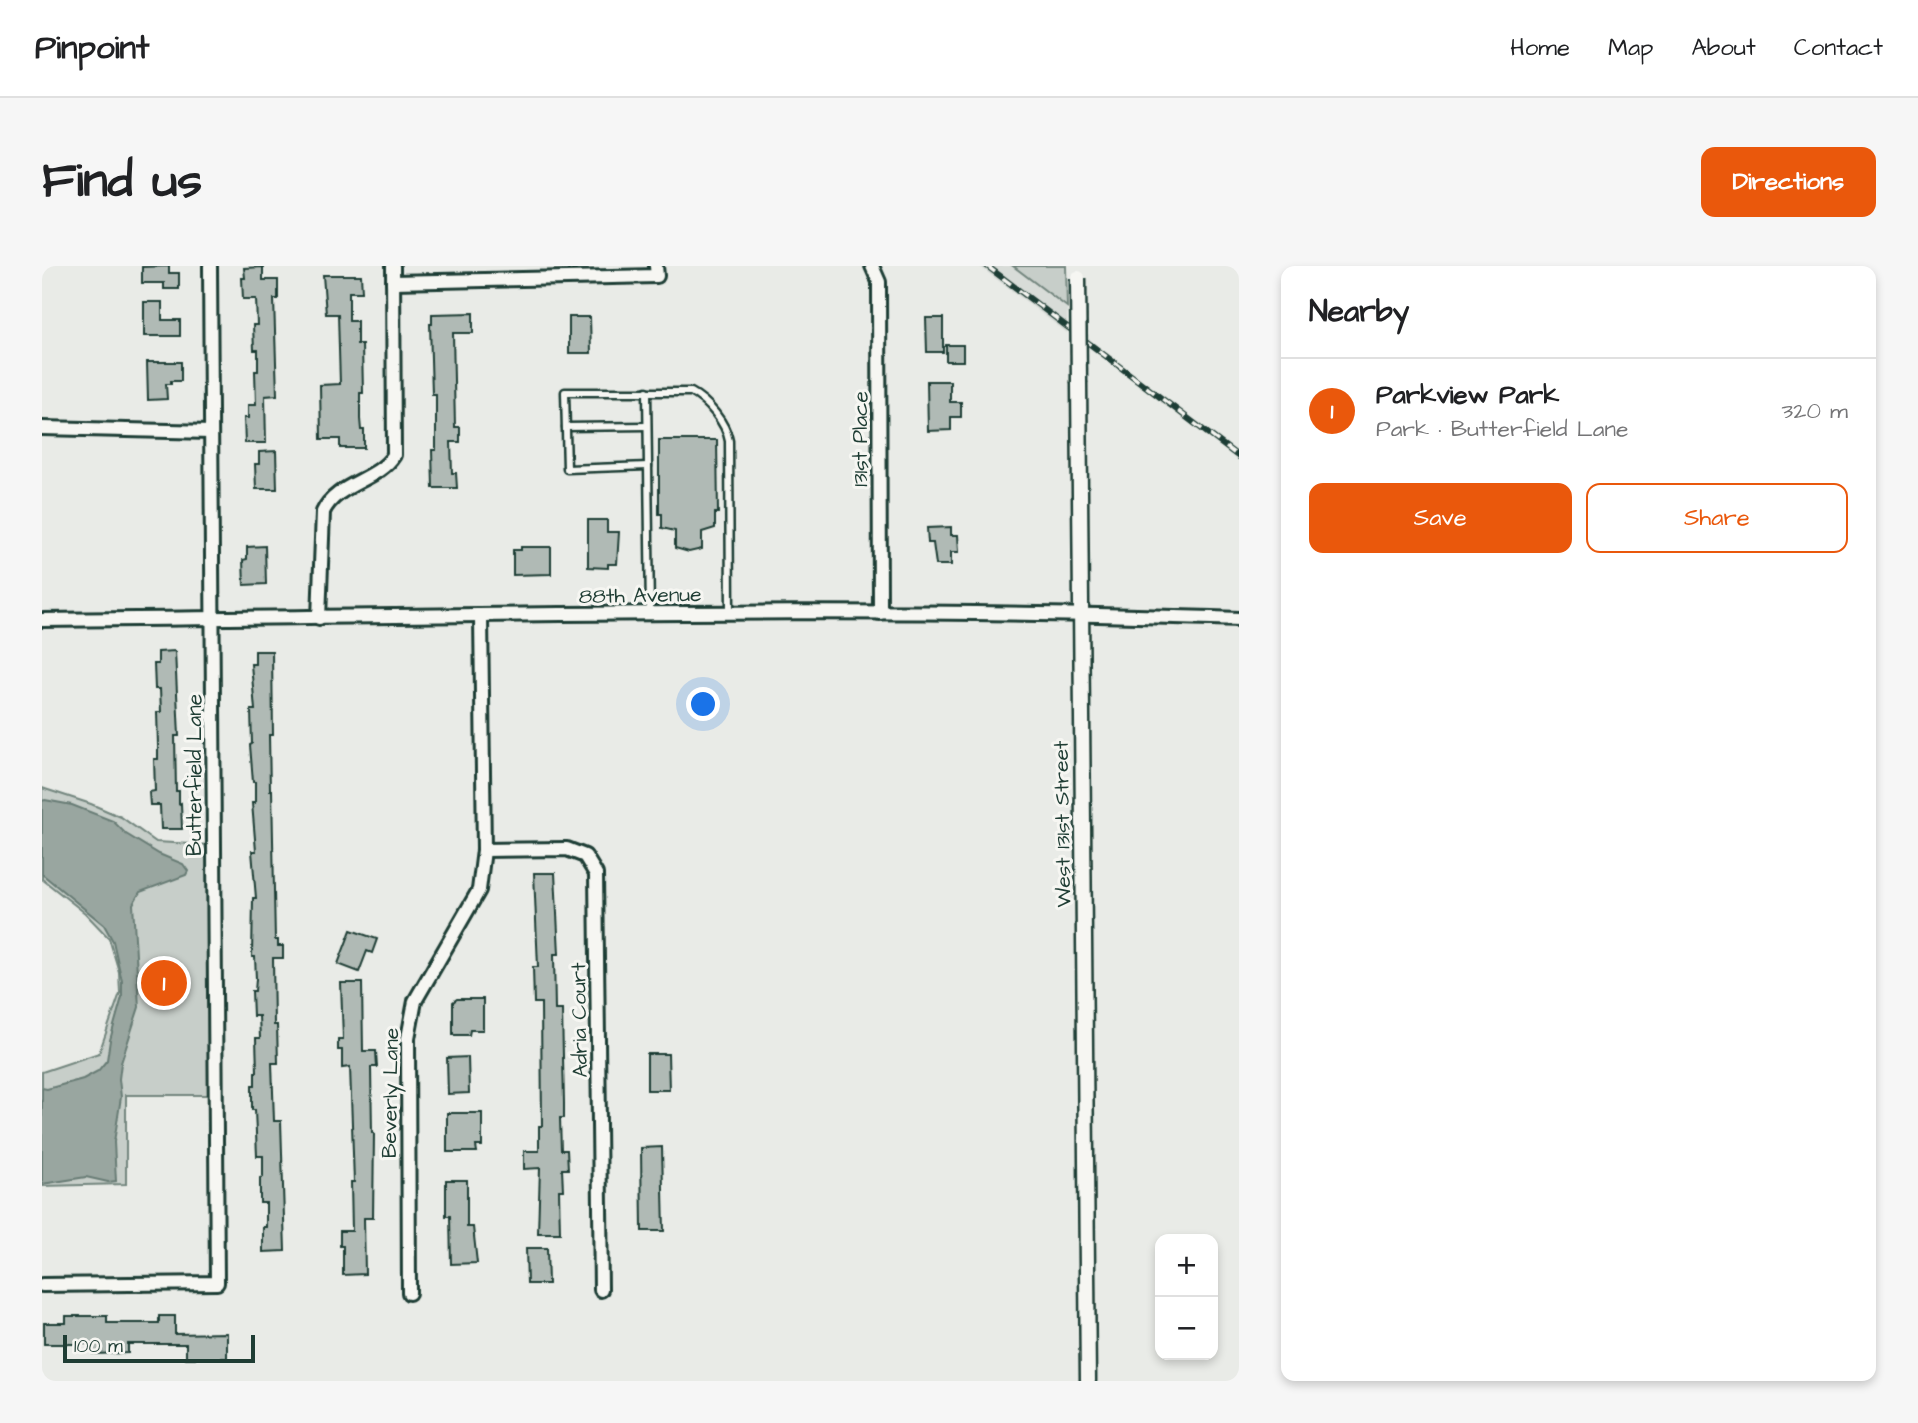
<!DOCTYPE html>
<meta charset="utf-8">
<style>
body{margin:0;font-family:"Architects Daughter",sans-serif;background:#f6f6f6;color:#202124}
.controls{position:absolute;right:21px;bottom:21px;display:grid;overflow:hidden;border-radius:14px;box-shadow:0 4px 10px #0003}
.controls button{width:63px;height:63px;display:grid;place-items:center;padding:0;border:0;border-bottom:2px solid #e0e0e0;background:#fff;color:#202124;font:35px sans-serif}
.scale{position:absolute;left:21px;bottom:18px;width:192px;box-sizing:border-box;padding-left:7px;border:4px solid #1f3d34;border-top:0;font-size:19px;line-height:24px;white-space:nowrap;color:#1f3d34;-webkit-text-stroke:5px #f6f6f2;paint-order:stroke}
.you{position:absolute;left:662px;top:439px;width:24px;height:24px;margin:-18px;border:5px solid #fff;border-radius:50%;background:#1a73e8;box-shadow:0 0 0 10px #1a73e833}
.badge{display:grid;place-items:center;width:46px;height:46px;border-radius:50%;background:#ea580c;color:#fff;font-size:23px;font-weight:700}
.pin{position:absolute;translate:-50% -50%;border:4px solid #fff;box-shadow:0 2px 7px #0006}
.list{margin:0;padding:0;list-style:none}
h2{display:flex;justify-content:space-between;align-items:center;height:91px;margin:0;padding:0 28px;font-size:30px}
h2 small{font-size:23px;font-weight:400;color:#757577}
.list li{display:grid;grid-template-columns:46px 1fr auto;gap:21px;align-items:center;box-sizing:border-box;height:105px;padding:0 28px;border-top:2px solid #e0e0e0}
.list b{display:block;font-size:26px;white-space:nowrap}
.list p{margin:0;font-size:23px;white-space:nowrap;color:#757577}
.list em{font-size:23px;font-style:normal;color:#757577}
.actions{display:flex;gap:14px;padding:21px 28px}
.actions a{flex:1;padding:16px 0;border:2px solid #ea580c;border-radius:14px;text-align:center;font-size:24px;color:#ea580c}
.actions .main{background:#ea580c;color:#fff}
.map{position:relative;flex:none;width:1197px;height:1115px;overflow:hidden;border-radius:14px}
header{display:flex;align-items:center;gap:42px;box-sizing:border-box;height:98px;padding:0 35px;background:#fff;border-bottom:2px solid #e0e0e0}
header strong{font-size:33px}
nav{display:flex;gap:38px;margin-inline-start:auto;font-size:24px}
.intro{display:flex;align-items:center;justify-content:space-between;box-sizing:border-box;height:168px;padding:0 42px}
h1{margin:0;font-size:49px}
.button{padding:18px 32px;border-radius:14px;background:#ea580c;color:#fff;font-size:24px;font-weight:700}
main{display:flex;gap:42px;padding:0 42px}
aside{flex:1;background:#fff;border-radius:14px;box-shadow:0 4px 10px #0003}
.map>svg:first-child{display:block}
.built{fill:#d8dcd8}
.green{fill:#c7cec9;stroke:#73867e;stroke-width:2}
.water{fill:#99a6a0;stroke:#687c75;stroke-width:2}
.building{fill:#b0bab5;stroke:#1f3d34;stroke-width:2}
.lines{fill:none;stroke-linecap:round;stroke-linejoin:round}
.service-casing{stroke:#1f3d34;stroke-width:11}
.minor-casing{stroke:#1f3d34;stroke-width:18}
.tertiary-casing{stroke:#1f3d34;stroke-width:19}
.service{stroke:#f6f6f2;stroke-width:6}
.minor{stroke:#f6f6f2;stroke-width:12}
.tertiary{stroke:#f6f6f2;stroke-width:14}
.rail-casing{stroke:#1f3d34;stroke-width:6}
.rail{stroke:#f6f6f2;stroke-width:3.5;stroke-dasharray:10;stroke-linecap:butt}
.tertiary-bridge-casing{stroke:#1f3d34;stroke-width:19;stroke-linecap:butt}
.tertiary-bridge{stroke:#f6f6f2;stroke-width:14}
.labels{text-anchor:middle;stroke-width:6;stroke-linejoin:round;paint-order:stroke}
.street-label{font-size:21px;fill:#1f3d34;stroke:#f6f6f2}
</style>
<header>
<strong>Pinpoint</strong>
<nav><a>Home</a><a>Map</a><a>About</a><a>Contact</a></nav>
</header>
<div class="intro"><h1>Find us</h1><a class="button">Directions</a></div>
<main>
<div class="map">
<svg width="1197" height="1115" viewBox="0 0 1197 1115">
<rect width="100%" height="100%" fill="#e9ebe7"/>
<filter id="ink" filterUnits="userSpaceOnUse"><feTurbulence type="fractalNoise" baseFrequency=".0143" numOctaves="2"/><feDisplacementMap in="SourceGraphic" scale="14" xChannelSelector="R" yChannelSelector="G"/><feConvolveMatrix kernelMatrix="1 2 1 2 8 2 1 2 1" color-interpolation-filters="sRGB"/></filter>
<g filter="url(#ink)">
<!-- built -->
<polygon class="built" points="937,0 971,0 1025,41 1025,67"/>
<!-- green -->
<g class="green">
<polygon points="971,0 1024,0 1025,41"/>
<polygon points="0,522 49,538 79,551 114,576 167,579 169,829 84,829 84,918 0,920 0,806 57,787 78,727 77,706 67,672 43,647 0,613"/>
</g>
<!-- water -->
<polygon class="water" points="3,534 30,539 71,555 84,568 117,588 141,598 146,605 144,609 98,626 91,638 97,741 79,797 77,813 79,831 72,876 74,915 66,916 44,911 0,918 0,822 5,823 41,813 56,805 65,794 68,774 80,731 80,715 71,675 62,659 0,608 0,535"/>
<!-- building -->
<g class="building">
<polygon points="127,0 127,7 137,7 137,23 122,23 122,17 100,17 100,1"/>
<polygon points="221,1 221,14 236,14 236,33 232,33 235,129 223,130 224,177 203,177 202,152 206,152 206,139 214,139 213,105 216,105 216,84 212,84 211,59 215,59 214,33 201,33 200,12 203,12 202,2"/>
<polygon points="281,9 319,9 320,26 307,26 307,55 315,55 315,78 320,78 321,127 318,127 318,153 319,164 322,164 322,182 298,182 298,173 279,173 278,119 298,118 296,48 284,48"/>
<polygon points="102,36 120,36 120,54 138,54 138,70 102,70"/>
<polygon points="431,47 431,67 411,67 413,161 418,161 418,176 409,176 410,207 414,207 415,222 391,222 390,184 394,184 394,128 390,128 388,58 390,58 390,48"/>
<polygon points="527,51 548,51 549,87 527,87"/>
<polygon points="884,52 901,52 901,86 885,86"/>
<rect x="904" y="79" width="17" height="16"/>
<polygon points="105,96 139,96 139,115 129,115 129,118 124,118 125,133 106,134"/>
<polygon points="885,115 908,115 908,136 919,136 919,151 909,151 909,164 886,165"/>
<polygon points="617,174 675,174 676,247 673,247 673,262 660,266 660,283 647,286 633,282 633,265 620,262 620,248 617,248"/>
<polygon points="234,185 235,223 214,223 213,198 217,198 217,186"/>
<polygon points="546,254 565,254 565,266 577,266 575,298 566,298 566,302 546,301"/>
<polygon points="909,261 909,269 916,269 917,286 909,286 909,299 894,299 891,277 886,277 885,262"/>
<polygon points="223,280 224,318 202,319 201,294 205,293 205,281"/>
<polygon points="479,281 509,281 509,308 471,309 471,284 479,284"/>
<polygon points="133,385 137,470 133,470 134,525 137,525 137,538 139,537 140,563 119,563 118,539 108,539 107,526 113,525 112,493 116,493 116,480 115,446 119,446 118,423 113,423 112,398 116,398 116,386"/>
<polygon points="213,385 230,385 231,469 227,469 228,524 230,524 233,674 236,674 236,680 241,680 241,692 231,692 232,759 235,759 236,797 230,797 232,855 239,855 243,985 221,986 221,961 224,961 224,937 218,937 218,912 221,911 221,890 215,890 213,844 210,844 210,819 213,819 213,806 215,806 214,772 218,772 217,750 211,750 210,725 213,725 214,713 213,691 210,691 211,632 214,632 210,585 214,585 210,537 213,537 213,516 211,516 208,479 210,478 209,444 213,444 209,398 213,398"/>
<polygon points="492,607 513,607 517,688 512,688 513,744 520,744 522,837 522,852 518,852 519,884 525,884 526,903 520,903 521,924 517,924 518,967 496,967 498,902 482,903 482,885 497,885 497,860 500,860 499,737 492,737 491,701 496,701"/>
<polygon points="309,664 335,673 330,687 325,685 317,706 296,698"/>
<polygon points="299,717 320,717 321,785 334,785 335,801 329,801 330,867 332,867 331,952 322,952 323,1008 301,1009 301,980 298,980 298,965 310,965 309,916 312,916 308,801 300,802 300,784 296,784 296,773 301,773"/>
<polygon points="415,733 441,733 441,764 428,764 427,769 411,769 411,736"/>
<polygon points="605,788 626,788 627,824 605,824"/>
<polygon points="426,791 427,827 406,828 405,792"/>
<polygon points="405,847 440,847 440,880 434,880 435,886 405,886"/>
<polygon points="620,881 622,965 600,965 599,882"/>
<polygon points="404,914 425,914 425,961 431,961 435,997 409,998 408,950 404,950"/>
<polygon points="484,982 505,982 506,1018 485,1018"/>
<polygon points="24,1050 65,1050 65,1057 117,1057 117,1050 133,1050 133,1068 185,1067 185,1092 144,1092 144,1078 86,1078 86,1087 51,1088 50,1078 2,1078 2,1057 24,1057"/>
</g>
<g class="lines">
<defs>
<g id="service">
<polyline points="605,125 608,347"/>
<polyline points="524,161 605,160"/>
<path d="M606 200 525 203 523 126H649C666 135 684 157 687 175L688 346"/>
</g>
<g id="minor">
<polyline points="830,0 837,16 838,347"/>
<polyline points="351,16 615,10 614,0"/>
<polyline points="0,162 169,166"/>
<path d="M277 352 281 246C294 217 336 215 352 189L351 0"/>
<path d="M0 354C399 351 798 339 1197 353"/>
<polyline points="442,584 525,583 543,590 554,608 559,1024"/>
<polyline points="0,1019 175,1017 168,0"/>
<polyline points="367,1027 366,772 373,735 437,624 442,584 439,351"/>
</g>
<polyline id="tertiary" points="1037,117 1046,1115"/>
</defs>
<!-- service casing -->
<use href="#service" class="service-casing"/>
<!-- minor casing -->
<use href="#minor" class="minor-casing"/>
<!-- tertiary casing -->
<use href="#tertiary" class="tertiary-casing"/>
<!-- service -->
<use href="#service" class="service"/>
<!-- minor -->
<use href="#minor" class="minor"/>
<!-- tertiary -->
<use href="#tertiary" class="tertiary"/>
<defs>
<polyline id="rail" points="945,0 1197,191"/>
</defs>
<!-- rail casing -->
<use href="#rail" class="rail-casing"/>
<!-- rail -->
<use href="#rail" class="rail"/>
<defs>
<polyline id="tertiary-bridge" points="1036,12 1037,117"/>
</defs>
<!-- tertiary-bridge casing -->
<use href="#tertiary-bridge" class="tertiary-bridge-casing"/>
<!-- tertiary-bridge -->
<use href="#tertiary-bridge" class="tertiary-bridge"/>
</g>
</g>
<g class="labels">
<!-- street labels -->
<g class="street-label">
<text transform="translate(818 173) rotate(-90)" y="7">131st Place</text>
<text transform="translate(598 329) rotate(-1)" y="7">88th Avenue</text>
<text transform="translate(152 509) rotate(-90)" y="7">Butterfield Lane</text>
<text transform="translate(1020 558) rotate(-91)" y="7">West 131st Street</text>
<text transform="translate(537 754) rotate(-91)" y="7">Adria Court</text>
<text transform="translate(348 827) rotate(-89)" y="7">Beverly Lane</text>
</g>
</g>
</svg>
<div class="controls">
<button>+</button>
<button>−</button>
</div>
<div class="scale">100 m</div>
<div class="you"></div>
<div class="pin badge" style="left:122px;top:717px">1</div>
</div>
<aside>
<h2>Nearby<small></small></h2>
<ul class="list">
<li><span class="badge">1</span><div><b>Parkview Park</b><p>Park · Butterfield Lane</p></div><em>320 m</em></li>
</ul>
<div class="actions"><a class="main">Save</a><a>Share</a></div>
</aside>
</main>
